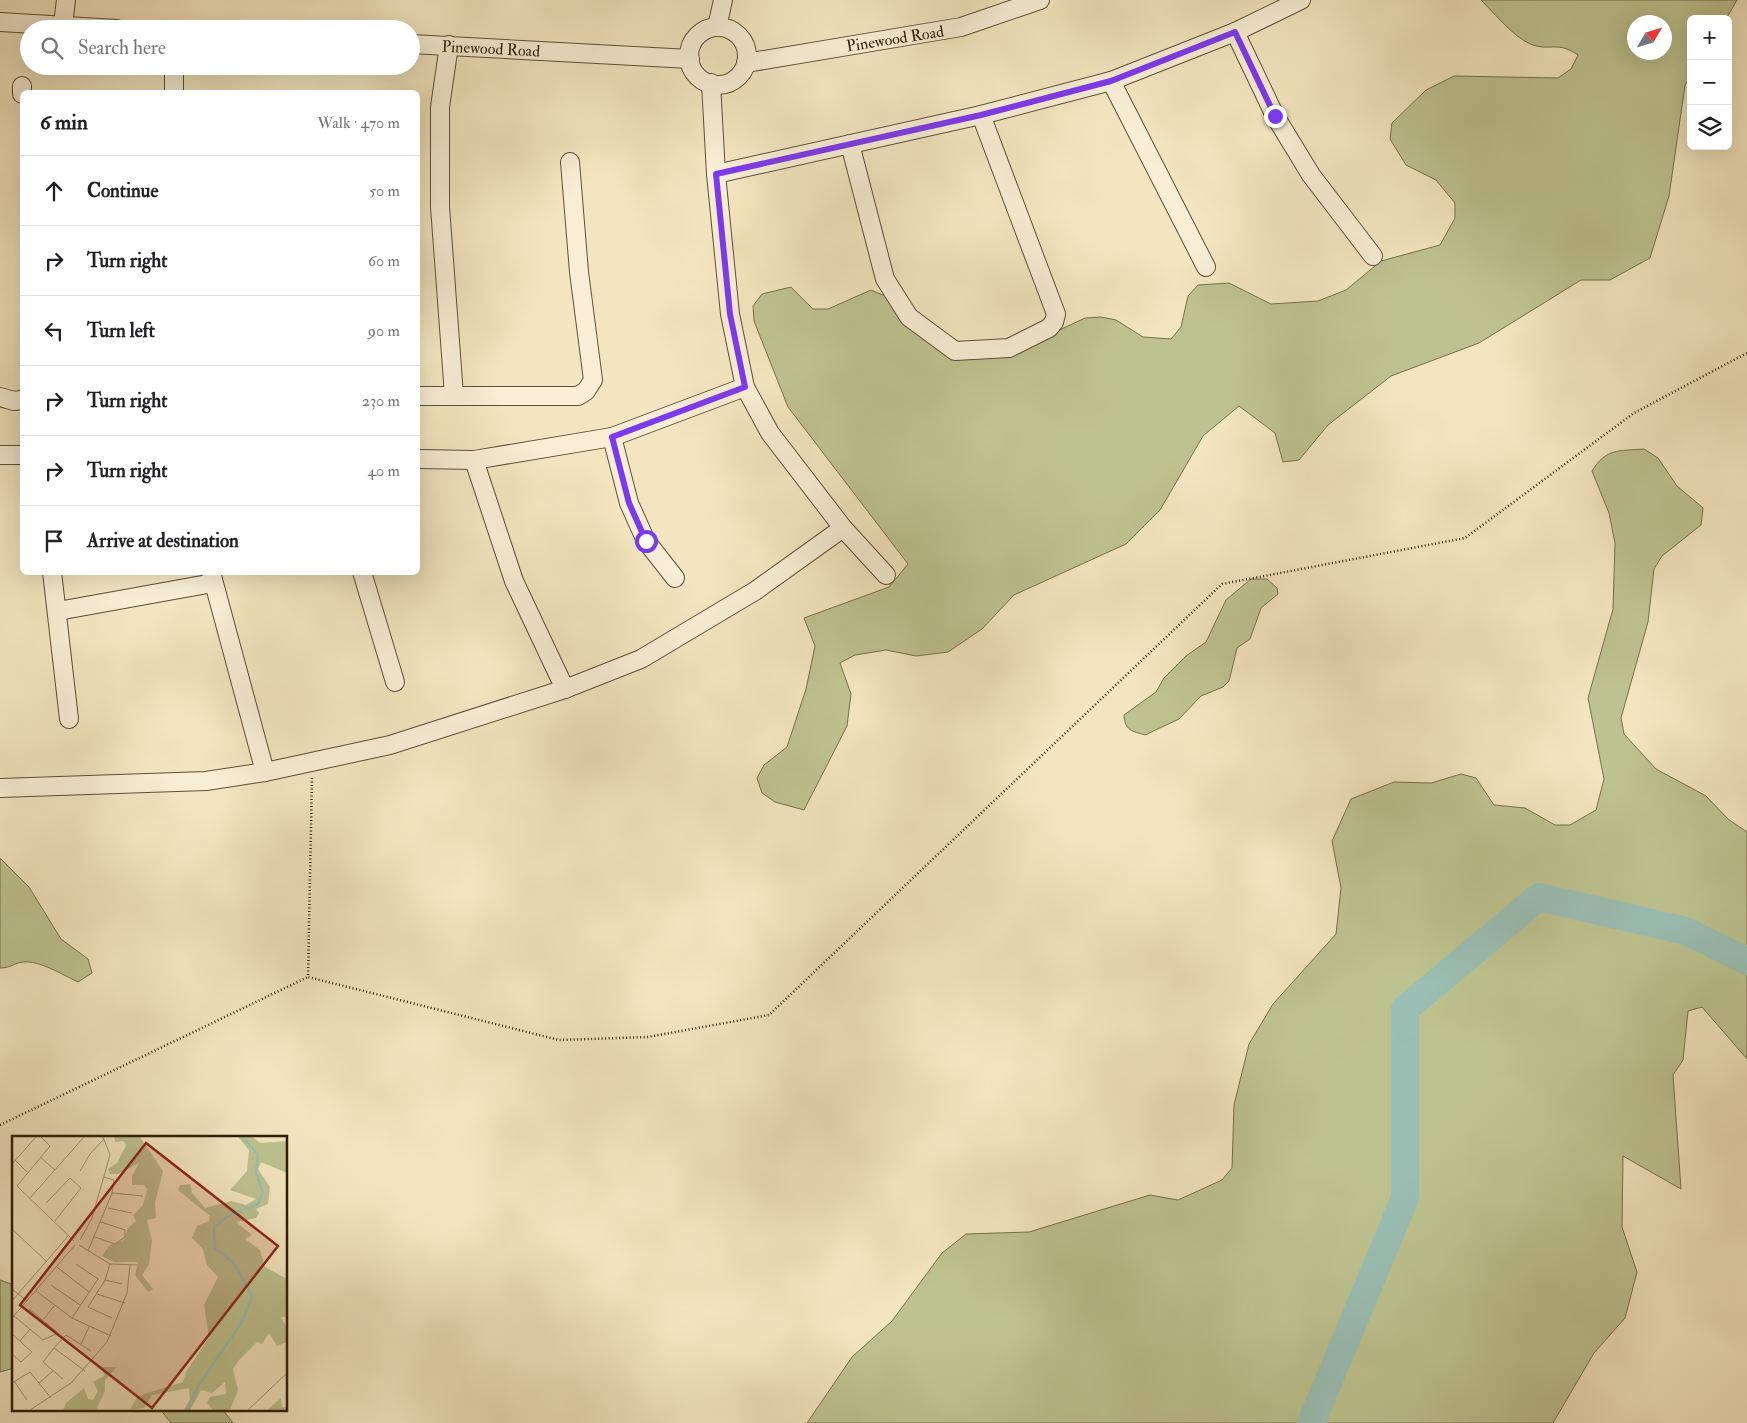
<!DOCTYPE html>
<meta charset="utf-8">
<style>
body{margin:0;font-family:"IM FELL Double Pica",serif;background:#f2f2f2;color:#202124}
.controls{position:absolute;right:15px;top:15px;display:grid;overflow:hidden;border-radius:8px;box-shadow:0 5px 20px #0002}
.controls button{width:45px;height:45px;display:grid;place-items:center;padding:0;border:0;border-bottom:1px solid #e0e0e0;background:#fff;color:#202124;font:25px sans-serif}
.compass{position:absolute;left:1627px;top:15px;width:45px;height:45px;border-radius:50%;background:#fff;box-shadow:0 5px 20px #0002;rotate:52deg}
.stop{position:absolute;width:15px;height:15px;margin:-11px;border:4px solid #7c3aed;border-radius:50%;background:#fff}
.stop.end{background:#7c3aed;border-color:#fff;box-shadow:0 1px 5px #0008}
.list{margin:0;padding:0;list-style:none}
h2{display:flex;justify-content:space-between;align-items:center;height:65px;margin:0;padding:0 20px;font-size:21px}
h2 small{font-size:16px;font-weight:400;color:#757577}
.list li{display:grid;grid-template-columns:32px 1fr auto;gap:15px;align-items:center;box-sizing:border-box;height:70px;padding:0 20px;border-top:1px solid #e0e0e0}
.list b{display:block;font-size:19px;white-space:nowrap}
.list em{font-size:16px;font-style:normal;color:#757577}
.icon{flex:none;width:28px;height:28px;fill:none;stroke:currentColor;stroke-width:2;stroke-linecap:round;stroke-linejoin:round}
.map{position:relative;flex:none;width:1747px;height:1423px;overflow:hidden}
.search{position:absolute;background:#fff;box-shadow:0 5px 20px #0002;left:20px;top:20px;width:400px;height:55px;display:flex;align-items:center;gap:12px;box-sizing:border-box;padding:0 18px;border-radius:28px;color:#757577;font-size:19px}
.panel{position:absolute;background:#fff;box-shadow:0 5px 20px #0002;left:20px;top:90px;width:400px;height:485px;border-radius:8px}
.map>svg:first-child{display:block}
.green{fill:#bdc390;stroke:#74704e;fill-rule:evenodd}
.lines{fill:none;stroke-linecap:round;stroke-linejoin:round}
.river{stroke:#9bbfb4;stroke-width:28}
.street-casing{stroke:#5e4f38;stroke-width:20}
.path{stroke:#2c1d0b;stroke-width:2.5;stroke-dasharray:1 2.5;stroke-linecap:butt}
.street{stroke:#f7eed5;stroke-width:18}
.route{stroke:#7c3aed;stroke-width:6}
.labels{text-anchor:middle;stroke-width:4;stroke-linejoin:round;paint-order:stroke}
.street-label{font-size:16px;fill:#2c1d0b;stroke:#f7eed5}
.inset-river{fill:none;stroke:#9bbfb4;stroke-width:2.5}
.inset-road{fill:none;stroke:#a39577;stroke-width:1}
.view{fill:#8f2418;fill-opacity:0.15;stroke:#8f2418;stroke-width:2.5}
.inset-edge{fill:none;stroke:#2c1d0b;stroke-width:2.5}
</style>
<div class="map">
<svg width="1747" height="1423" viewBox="0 0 1747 1423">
<rect width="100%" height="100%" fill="#f2e5bf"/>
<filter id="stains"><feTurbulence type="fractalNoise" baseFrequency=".004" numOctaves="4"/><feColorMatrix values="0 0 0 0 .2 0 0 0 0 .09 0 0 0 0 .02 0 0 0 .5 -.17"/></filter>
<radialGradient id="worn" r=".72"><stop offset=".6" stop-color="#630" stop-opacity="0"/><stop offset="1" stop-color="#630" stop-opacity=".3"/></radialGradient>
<!-- green -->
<g class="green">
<path d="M1481 0H1737L1726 19H1691V76L1685 85 1669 196 1650 258 1610 280H1581L1479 343 1391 376 1328 425 1299 460 1283 462 1275 433 1239 406 1203 436 1160 510 1126 544 1014 595 982 629 948 652 916 656 886 650 855 655 840 663 851 694 847 726 804 810 775 802 762 793 757 778 764 765 787 747 806 689 815 646 804 618 889 587 908 564 788 407 754 321 753 306 762 294 791 287 813 309H828L871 290 895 300 954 351 1013 352 1085 318 1101 317 1116 320 1143 337 1171 339 1181 327 1188 296 1198 285 1229 283 1271 304 1318 301 1346 290 1381 261 1440 245 1455 218V203L1436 180 1406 165 1390 139 1392 123 1426 90 1454 76 1558 78 1571 69 1578 55C1558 41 1551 51 1533 45 1515 39 1495 14 1481 0ZM1634 22H1664V52H1634Z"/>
<path d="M1644 449 1658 458 1677 486 1703 508 1701 525 1662 556 1654 569 1648 622 1621 718 1624 734 1656 769 1706 796 1728 819 1747 832V1059L1702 1007 1688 1011 1683 1060 1673 1075 1681 1189 1623 1156 1622 1227 1637 1272 1625 1318 1594 1353 1553 1423H807L852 1357 892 1321 942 1253 966 1234 1029 1232 1150 1195 1178 1200 1222 1180 1232 1168 1234 1105 1249 1044 1273 1004 1336 934 1341 888 1332 841 1351 799 1394 782 1431 783 1461 774 1476 778 1494 805 1525 808 1555 825H1570L1596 810 1604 779 1588 698 1613 609 1615 543 1609 513 1592 471C1606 448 1619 451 1644 449Z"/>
<path d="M1251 579H1267L1277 588 1278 594 1261 608 1250 639 1237 648 1229 681 1223 687 1201 696 1179 719 1145 735C1132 731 1125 731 1124 715L1156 692 1164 678 1186 656 1206 642 1226 600Z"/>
<path d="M0 858 29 887 61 939 88 959 92 973 78 982C63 975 39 960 23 962 14 963 11 968 0 968Z"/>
<polygon points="0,1280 14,1285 14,1368 0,1372"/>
<polygon points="160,1409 222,1409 233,1423 171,1423"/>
</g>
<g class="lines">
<!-- river -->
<polyline class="river" points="1311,1423 1405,1198 1405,1009 1539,897 1686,931 1747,961"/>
<defs>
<g id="street">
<polyline points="0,22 117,29"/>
<polyline points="63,24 66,0"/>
<polyline points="717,27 723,0"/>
<circle cx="718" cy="56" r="29"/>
<polyline points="1235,32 1275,116 1311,175 1373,256"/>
<polyline points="411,44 690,59"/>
<polyline points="449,45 440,107 440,207 454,395"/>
<polyline points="746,63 961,27 1040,0"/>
<polyline points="1111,81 1206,267"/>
<polyline points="711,83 716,174 730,314 745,387 770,433 843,528 886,575"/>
<polyline points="22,86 22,94"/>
<polyline points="174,92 174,66"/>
<polyline points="850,144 885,279 909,317 955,351 1009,348 1049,328 1054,322 1056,314 981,115"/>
<polyline points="716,174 981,115 1111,81 1235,32 1301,0"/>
<polyline points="418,396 578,396 586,391 593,380 579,272 570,162"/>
<polyline points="0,397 14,401 22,400"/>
<polyline points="612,437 629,503 646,541 675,578"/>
<polyline points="0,455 22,455"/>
<polyline points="418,459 474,460 612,437 745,387"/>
<polyline points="474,460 514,581 565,689"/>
<polyline points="52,572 69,719"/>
<polyline points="211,572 265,772"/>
<polyline points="362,572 395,682"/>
<polyline points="58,611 213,583"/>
<polyline points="0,788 206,781 265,772 390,745 565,689 641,659 755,591 843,528"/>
</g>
</defs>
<!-- street casing -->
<use href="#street" class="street-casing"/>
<!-- path -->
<g class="path">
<polyline points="312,778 308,977 559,1040 648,1037 769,1015 1222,584 1465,538 1634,413 1747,353"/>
<polyline points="0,1125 308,977"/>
</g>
<!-- street -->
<use href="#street" class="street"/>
</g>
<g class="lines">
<!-- route -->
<polyline class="route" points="646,541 629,503 612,437 745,387 730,314 716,174 981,115 1111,81 1235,32 1275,116"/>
</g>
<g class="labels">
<!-- street labels -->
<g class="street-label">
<text transform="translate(895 38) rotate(-9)" y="6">Pinewood Road</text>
<text transform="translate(491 48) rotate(3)" y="6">Pinewood Road</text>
</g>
</g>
<!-- overview -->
<g transform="translate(12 1136)">
<rect width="275" height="275" fill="#f2e5bf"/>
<path d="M102 1H128L151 35 143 67 144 82 135 84 140 104 137 128 130 139 141 153 136 156 123 139 126 126H103L90 120 98 109 112 104 116 92 124 85 121 79 131 69 135 53 132 49H120V40L127 27 106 38H98L96 33 105 27 114 9 111 5 103 6ZM226 1H241L248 7 275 5V37L249 26 246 33 258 51 256 68 244 73 247 77 244 82 224 86 240 99 233 103 248 114 253 131 275 143V181H269L275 192V206L265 210 257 197 250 208 245 206 227 224 221 233 226 254 218 274H201L195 267 198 261 214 258 213 246 200 257 189 254 178 274H172L178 263 177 252 140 259 132 272 118 274 124 263 132 258 171 246 174 236 197 201 192 169 206 141 195 129 191 113 180 102 185 90 197 85 198 80 166 54 168 49 178 48 180 57 193 72 219 65 234 69 244 63 218 54 235 35 237 14ZM86 231H105L93 244V255L84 274H51L54 267 72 252 76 263 81 264 86 255 81 246 92 240 91 235ZM269 262 270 271H275V274H255Z" fill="#bdc390"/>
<path class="inset-river" d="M176 274 186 250 230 186 240 160 221 126 203 112 202 91 216 80 246 68 251 57 244 36 246 19 230 1"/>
<path class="inset-road" d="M29 1 38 10 5 50 62 105M28 21 43 34M3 24 15 36M0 28 24 1M68 35 78 18 92 3M100 57 131 60M18 62 72 1M34 67 58 42 69 52 43 85M96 72 120 77M0 93 35 126M83 101 103 108 113 101V94L89 86M68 104 80 82 98 19 91 1M67 109 98 128 125 129M76 115 100 57 102 44 92 41M98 128 93 144 76 171 100 182M45 131 77 156M93 144 110 148M39 149 68 169M0 153 15 165M24 155 60 182 99 200M85 158 113 167M0 165 57 99M2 180 31 204 46 197 17 173M0 182 63 109M60 182 86 143 64 128M32 183 42 170M0 198 20 216 9 226 0 218M8 205 18 193M69 208 77 191M42 212 31 226 51 243M73 235 42 212 54 199 79 215M2 245 15 264M0 247 18 236 39 262M27 247 41 235M18 274 59 247 95 206 115 157 118 129M236 274 275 237"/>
<path class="view" d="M134 7 266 110 140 272 8 169Z"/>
<rect width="275" height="275" class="inset-edge"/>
</g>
<rect width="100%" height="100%" filter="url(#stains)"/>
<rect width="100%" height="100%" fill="url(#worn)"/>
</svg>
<div class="controls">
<button>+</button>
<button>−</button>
<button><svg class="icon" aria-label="layers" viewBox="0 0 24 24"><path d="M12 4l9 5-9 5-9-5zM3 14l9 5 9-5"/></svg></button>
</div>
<svg class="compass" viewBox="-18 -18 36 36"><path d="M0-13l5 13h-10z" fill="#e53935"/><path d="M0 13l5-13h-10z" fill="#757577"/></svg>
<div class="stop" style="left:646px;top:541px"></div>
<div class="stop end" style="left:1275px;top:116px"></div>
<div class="search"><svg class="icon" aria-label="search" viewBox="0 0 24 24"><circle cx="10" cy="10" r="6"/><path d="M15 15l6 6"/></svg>Search here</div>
<section class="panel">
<h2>6 min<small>Walk · 470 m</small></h2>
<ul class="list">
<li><svg class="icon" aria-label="ahead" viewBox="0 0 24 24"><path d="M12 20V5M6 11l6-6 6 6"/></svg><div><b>Continue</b></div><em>50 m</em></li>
<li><svg class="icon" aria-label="right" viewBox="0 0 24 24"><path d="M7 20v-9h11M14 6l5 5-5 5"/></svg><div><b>Turn right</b></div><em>60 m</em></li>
<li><svg class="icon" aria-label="left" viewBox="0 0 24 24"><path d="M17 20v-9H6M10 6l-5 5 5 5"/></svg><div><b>Turn left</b></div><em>90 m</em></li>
<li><svg class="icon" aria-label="right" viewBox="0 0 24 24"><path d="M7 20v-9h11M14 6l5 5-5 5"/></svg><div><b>Turn right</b></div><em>230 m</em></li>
<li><svg class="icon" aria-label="right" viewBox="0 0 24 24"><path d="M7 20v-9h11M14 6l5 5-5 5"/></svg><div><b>Turn right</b></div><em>40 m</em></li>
<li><svg class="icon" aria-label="arrive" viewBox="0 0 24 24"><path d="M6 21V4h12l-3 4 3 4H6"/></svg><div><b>Arrive at destination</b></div></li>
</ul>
</section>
</div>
